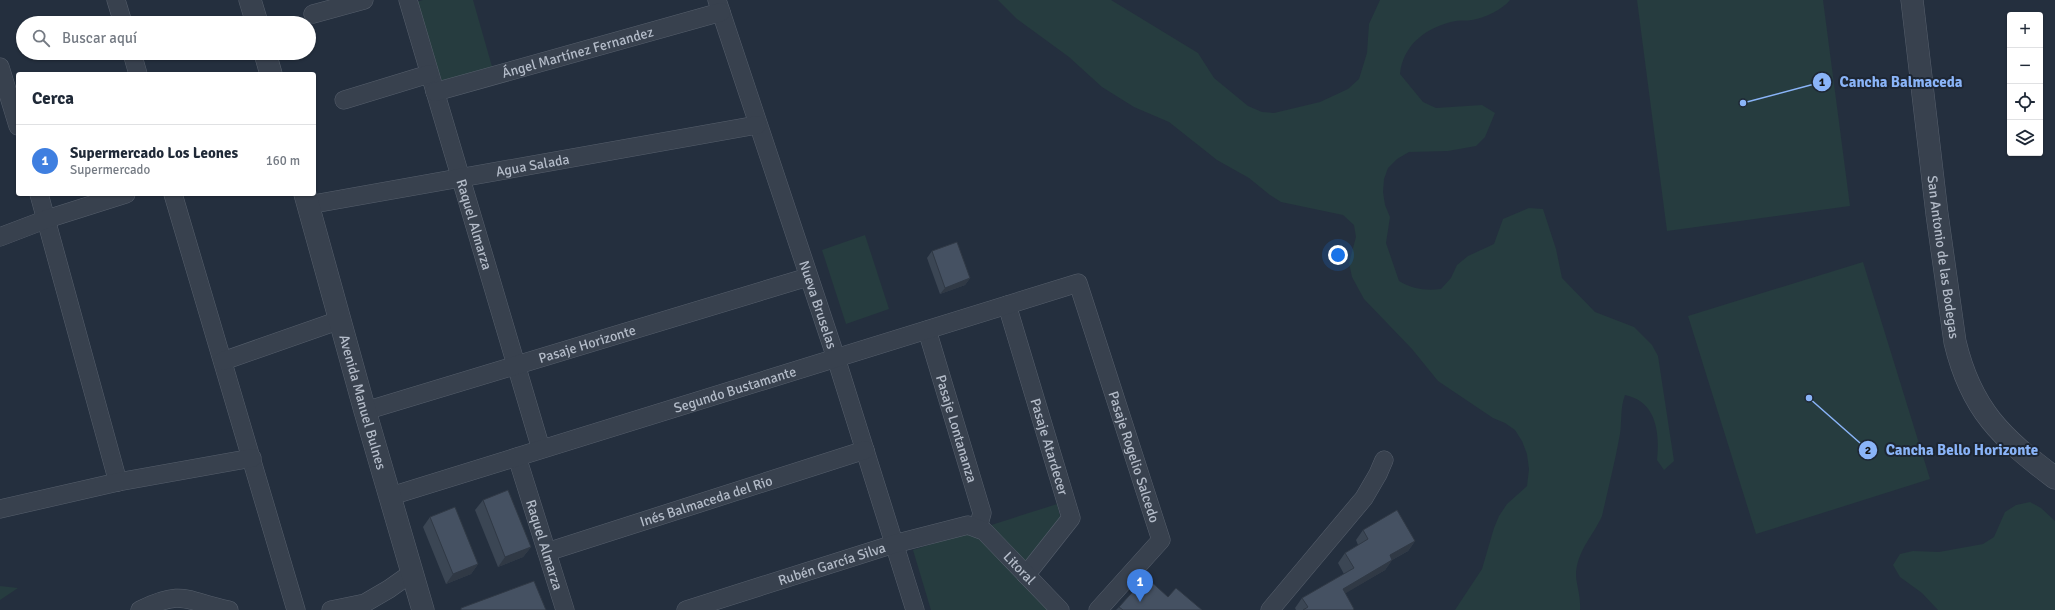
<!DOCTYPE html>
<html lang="es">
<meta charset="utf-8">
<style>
body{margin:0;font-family:Signika,sans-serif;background:#f2f2f3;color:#1f2937}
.controls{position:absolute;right:12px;top:12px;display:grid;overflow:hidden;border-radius:4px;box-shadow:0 1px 3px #0004}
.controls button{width:36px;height:36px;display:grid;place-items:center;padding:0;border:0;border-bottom:1px solid #e0e1e3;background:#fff;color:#1f2937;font:20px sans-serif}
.you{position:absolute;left:1338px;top:255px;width:14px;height:14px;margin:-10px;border:3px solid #fff;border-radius:50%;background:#1a73e8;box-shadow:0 0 0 6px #1a73e833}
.badge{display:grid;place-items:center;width:26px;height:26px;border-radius:50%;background:#db2777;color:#fff;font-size:13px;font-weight:700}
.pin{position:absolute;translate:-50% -33px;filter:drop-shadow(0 1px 2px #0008)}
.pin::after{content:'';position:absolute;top:21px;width:14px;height:12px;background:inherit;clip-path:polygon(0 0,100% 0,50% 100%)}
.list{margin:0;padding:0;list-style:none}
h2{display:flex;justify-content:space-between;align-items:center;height:52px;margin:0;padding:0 16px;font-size:17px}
h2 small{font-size:13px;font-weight:400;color:#747a83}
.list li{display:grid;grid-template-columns:26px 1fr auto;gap:12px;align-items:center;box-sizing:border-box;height:72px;padding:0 16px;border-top:1px solid #e0e1e3}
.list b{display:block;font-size:15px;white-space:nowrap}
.list p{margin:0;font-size:13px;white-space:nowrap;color:#747a83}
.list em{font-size:13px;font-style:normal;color:#747a83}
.icon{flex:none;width:22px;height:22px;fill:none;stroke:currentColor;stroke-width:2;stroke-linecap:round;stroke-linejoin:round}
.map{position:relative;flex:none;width:2055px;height:610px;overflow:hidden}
.search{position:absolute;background:#fff;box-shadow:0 1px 3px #0004;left:16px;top:16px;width:300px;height:44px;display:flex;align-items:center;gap:10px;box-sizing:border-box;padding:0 14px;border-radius:22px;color:#747a83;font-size:15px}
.panel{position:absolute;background:#fff;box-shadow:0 1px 3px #0004;left:16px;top:72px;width:300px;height:124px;border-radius:4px}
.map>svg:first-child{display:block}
.green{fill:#263c3f}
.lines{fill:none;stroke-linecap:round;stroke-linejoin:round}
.minor-casing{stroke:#565f6c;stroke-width:19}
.tertiary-casing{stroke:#565f6c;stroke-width:23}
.minor{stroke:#38414e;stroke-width:18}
.tertiary{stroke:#38414e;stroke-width:22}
.wall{fill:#3b4654}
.shaded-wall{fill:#303945}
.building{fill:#455162;stroke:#303945}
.labels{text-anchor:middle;stroke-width:4;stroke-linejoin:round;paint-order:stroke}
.street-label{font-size:14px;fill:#b4bcc9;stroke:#1d2633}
.leader{fill:none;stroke:#8ab4f8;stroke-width:1.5}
.callout-dot{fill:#8ab4f8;stroke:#1d2633;stroke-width:1.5}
.mark-label{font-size:12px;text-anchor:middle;font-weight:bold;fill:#111}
.callout-label{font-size:15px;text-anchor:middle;font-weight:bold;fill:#8ab4f8;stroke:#1d2633;stroke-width:4;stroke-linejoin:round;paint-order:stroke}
</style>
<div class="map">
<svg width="2055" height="610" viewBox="0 0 2055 610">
<rect width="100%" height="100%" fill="#242f3e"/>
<!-- green -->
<g class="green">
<polygon points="423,0 473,0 493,70 438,85 413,3"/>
<path d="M998 0H1111L1198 53 1214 78 1248 106 1262 112 1274 113 1320 102 1348 89 1359 79 1367 53 1369 24 1380 0H1510C1502 10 1484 18 1472 20 1467 21 1461 20 1456 21 1428 26 1403 44 1400 74L1423 102 1436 108 1482 105 1495 113 1485 137 1476 146 1448 151 1409 152 1397 159 1388 168 1384 179 1383 192 1385 205 1390 217 1386 243 1399 281C1413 289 1425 291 1441 289L1451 278 1457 265 1468 256 1494 244 1503 219 1529 208 1543 209 1556 249 1562 278 1595 312 1634 327 1652 345 1658 356 1674 461 1664 470 1657 460C1660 432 1656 401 1625 395 1620 408 1622 421 1620 434 1615 462 1608 489 1602 516 1593 536 1576 552 1576 576 1577 587 1581 598 1580 610H1455L1482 569 1494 528 1499 516 1507 504 1527 486 1529 469 1527 454 1522 441 1515 430 1505 423 1493 418 1438 381 1412 349 1364 299 1352 277 1349 263 1356 237 1354 225 1343 215 1281 202 1270 195 1249 178 1217 160 1169 122 1134 107 1102 87 1069 57 1017 19Z"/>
<polygon points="1637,0 1823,0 1850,206 1667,231"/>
<polygon points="865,235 889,309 846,324 822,250"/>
<polygon points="1863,262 1930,479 1756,534 1688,316"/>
<polygon points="2030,502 2041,508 2055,521 2055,610 1938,610 1922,593 1900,577 1893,565 1900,554 1913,551 1939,552 1983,544 1994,537 2005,512 2016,505"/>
<polygon points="1057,504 1061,520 1015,575 1050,610 931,610 913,550"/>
<polygon points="0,586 18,588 0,600"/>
</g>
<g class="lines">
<defs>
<g id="minor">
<polyline points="116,0 123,23"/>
<path id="s1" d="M408 0 541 449"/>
<path id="s2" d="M717 0 836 358 915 610"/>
<polyline points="313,14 364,0"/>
<polyline points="132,53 138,74"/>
<polyline points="0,67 18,126"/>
<path id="s3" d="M435 92 721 12"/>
<polyline points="344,100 429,74"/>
<polyline points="39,194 118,482"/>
<polyline points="173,194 296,610"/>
<path id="s4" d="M308 205 757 125"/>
<polyline points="0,237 47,219 126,194"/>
<path id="s5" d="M1007 305 1071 518 1026 575"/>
<path id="s6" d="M927 330 982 513 978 528"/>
<polyline points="223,361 340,320"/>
<path id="s7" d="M365 411 808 277"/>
<path id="s8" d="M517 457 565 610"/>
<path id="s9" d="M391 496 1078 283 1161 540 1098 610"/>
<polyline points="0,509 118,482 252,458"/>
<path id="s10" d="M547 552 865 450"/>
<path d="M140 610C185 588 186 602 229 610"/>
<polyline points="331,610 365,603 389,589 413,572"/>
<path id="s11" d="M686 610 894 544 968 525 984 531 1060 610"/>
<polyline points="1270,610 1364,498 1378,474 1384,460"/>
</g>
<g id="tertiary">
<polyline points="250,0 257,23"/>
<path id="s12" d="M1912 0 1937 214 1955 342C1971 410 2002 438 2055 478"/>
<polyline points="265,53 271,74"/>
<path id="s13" d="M305 194 365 411 423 610"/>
</g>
</defs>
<!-- minor casing -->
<use href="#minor" class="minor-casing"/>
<!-- tertiary casing -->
<use href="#tertiary" class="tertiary-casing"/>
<!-- minor -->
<use href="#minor" class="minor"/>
<!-- tertiary -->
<use href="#tertiary" class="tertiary"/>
</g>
<!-- wall -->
<g class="wall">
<polygon points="932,251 970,278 965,285 940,294 927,258"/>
<polygon points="483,500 531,547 523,557 498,567 475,510"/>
<polygon points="430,517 478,564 471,574 446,584 423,527"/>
<polygon points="1363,530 1415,541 1408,551 1392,560 1385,570 1345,593 1354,610 1296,610 1295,608 1302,598 1344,574 1338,563 1345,553 1358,545 1356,540"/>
<polygon points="1168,597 1202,610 1116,610 1119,607"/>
</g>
<!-- shaded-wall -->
<g class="shaded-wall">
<polygon points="970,278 965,285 940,294 945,288"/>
<polygon points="1415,541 1408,551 1392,560 1385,570 1336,599 1343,589 1390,555"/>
<polygon points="531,547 523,557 498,567 505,557"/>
<polygon points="478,564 471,574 446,584 453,574"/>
</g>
<!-- building -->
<g class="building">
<polygon points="957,242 970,278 945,288 932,251"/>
<polygon points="508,490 531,547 505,557 483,500"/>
<polygon points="455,507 478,564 453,574 430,517"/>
<polygon points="1397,510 1415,541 1390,555 1392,560 1343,589 1354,609 1353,610 1303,610 1308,607 1302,598 1354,568 1345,553 1368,539 1363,530"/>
<polygon points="1146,577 1168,597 1176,588 1202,610 1123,610 1119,607"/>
<polygon points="534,581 546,610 461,610 461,608"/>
</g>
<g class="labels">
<!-- street labels -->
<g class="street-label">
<text dy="5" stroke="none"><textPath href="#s3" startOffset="148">Ángel Martínez Fernandez</textPath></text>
<text dy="5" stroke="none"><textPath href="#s4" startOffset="228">Agua Salada</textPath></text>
<text dy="5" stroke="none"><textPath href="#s1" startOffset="234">Raquel Almarza</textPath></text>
<text dy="5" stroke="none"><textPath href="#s12" startOffset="259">San Antonio de las Bodegas</textPath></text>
<text dy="5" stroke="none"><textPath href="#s2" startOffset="321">Nueva Bruselas</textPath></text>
<text dy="5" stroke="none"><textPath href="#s7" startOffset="232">Pasaje Horizonte</textPath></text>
<text dy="5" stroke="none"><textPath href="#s9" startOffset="360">Segundo Bustamante</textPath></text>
<text dy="5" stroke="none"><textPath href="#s13" startOffset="216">Avenida Manuel Bulnes</textPath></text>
<text dy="5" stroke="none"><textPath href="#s6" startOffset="103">Pasaje Lontananza</textPath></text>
<text dy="5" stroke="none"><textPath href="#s5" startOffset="148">Pasaje Atardecer</textPath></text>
<text dy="5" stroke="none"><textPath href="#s9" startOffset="902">Pasaje Rogelio Salcedo</textPath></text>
<text dy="5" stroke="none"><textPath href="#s10" startOffset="167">Inés Balmaceda del Rio</textPath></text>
<text dy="5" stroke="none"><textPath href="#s8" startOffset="92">Raquel Almarza</textPath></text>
<text dy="5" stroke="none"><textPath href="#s11" startOffset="153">Rubén García Silva</textPath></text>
<text dy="5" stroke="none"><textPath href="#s11" startOffset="363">Litoral</textPath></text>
</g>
</g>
<!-- callouts -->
<path class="leader" d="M1743 103L1822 82M1809 398L1868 450"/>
<g class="callout-dot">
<circle cx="1743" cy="103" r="4"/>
<circle cx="1809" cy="398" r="4"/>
<circle cx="1822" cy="82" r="10"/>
<circle cx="1868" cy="450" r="10"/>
</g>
<g class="mark-label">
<text x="1822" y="86">1</text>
<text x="1868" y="454">2</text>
</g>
<g class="callout-label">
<text x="1901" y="87">Cancha Balmaceda</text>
<text x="1962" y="455">Cancha Bello Horizonte</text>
</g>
</svg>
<div class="controls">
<button>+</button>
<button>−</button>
<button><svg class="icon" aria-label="locate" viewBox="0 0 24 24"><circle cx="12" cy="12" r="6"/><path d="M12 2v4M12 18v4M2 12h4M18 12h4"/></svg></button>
<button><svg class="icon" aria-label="layers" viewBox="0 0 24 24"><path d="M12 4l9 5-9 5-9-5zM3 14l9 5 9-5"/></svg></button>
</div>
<div class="you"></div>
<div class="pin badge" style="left:1140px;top:602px;background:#3f7fe0">1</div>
<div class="search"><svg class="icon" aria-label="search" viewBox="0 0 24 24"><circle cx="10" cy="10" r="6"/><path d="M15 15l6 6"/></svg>Buscar aquí</div>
<section class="panel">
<h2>Cerca<small></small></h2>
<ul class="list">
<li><span class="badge" style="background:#3f7fe0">1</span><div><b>Supermercado Los Leones</b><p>Supermercado</p></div><em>160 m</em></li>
</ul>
</section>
</div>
